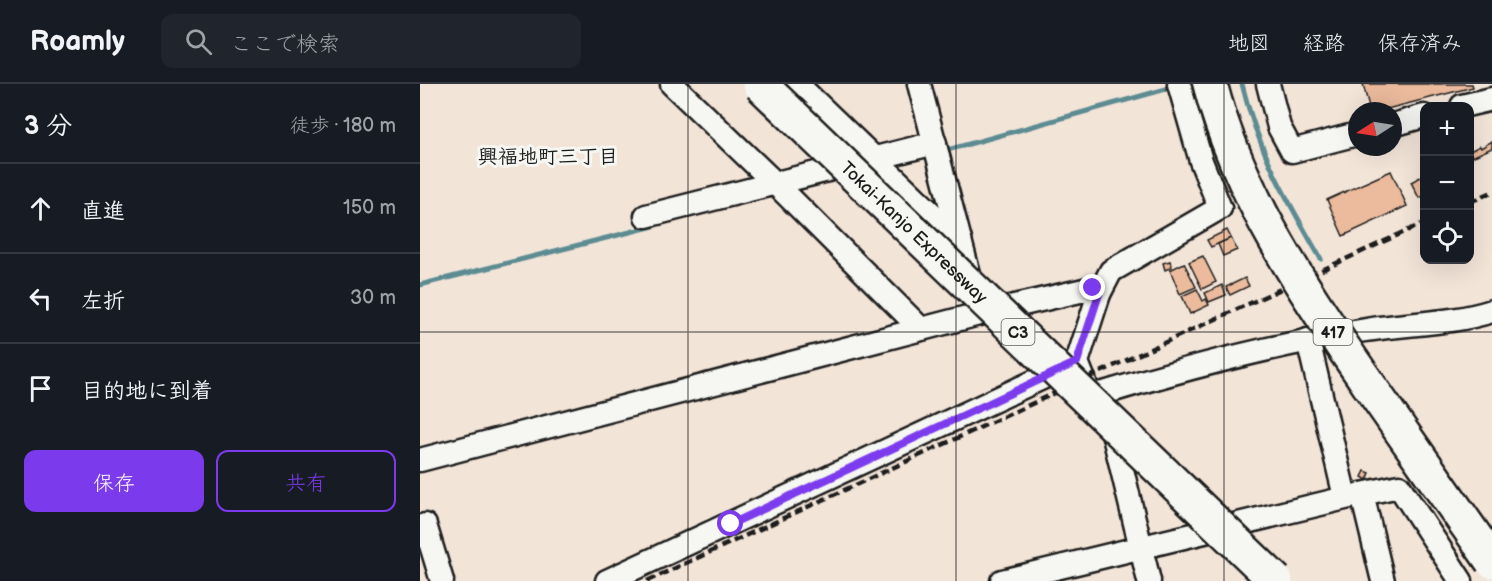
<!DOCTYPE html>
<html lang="ja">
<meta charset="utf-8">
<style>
body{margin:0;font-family:"Balsamiq Sans","Klee One",sans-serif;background:#20242c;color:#f1f3f6}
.controls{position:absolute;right:18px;top:18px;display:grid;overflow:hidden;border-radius:12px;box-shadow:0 6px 24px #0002}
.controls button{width:54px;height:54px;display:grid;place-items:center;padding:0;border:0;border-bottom:2px solid #363941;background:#171b24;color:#f1f3f6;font:30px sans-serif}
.compass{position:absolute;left:928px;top:18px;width:54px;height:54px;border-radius:50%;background:#171b24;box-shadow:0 6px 24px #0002;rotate:258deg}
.stop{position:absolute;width:18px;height:18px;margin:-14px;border:4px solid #7c3aed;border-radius:50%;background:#fff}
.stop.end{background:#7c3aed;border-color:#fff;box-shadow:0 2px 6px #0008}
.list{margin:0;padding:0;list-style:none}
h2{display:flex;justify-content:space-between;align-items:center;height:78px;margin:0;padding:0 24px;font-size:26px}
h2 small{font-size:20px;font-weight:400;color:#9ea1a6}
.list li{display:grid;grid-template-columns:39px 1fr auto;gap:18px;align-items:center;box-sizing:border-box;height:90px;padding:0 24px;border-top:2px solid #363941}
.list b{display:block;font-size:22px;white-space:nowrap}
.list em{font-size:20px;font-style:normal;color:#9ea1a6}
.actions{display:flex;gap:12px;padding:18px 24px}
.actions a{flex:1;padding:14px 0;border:2px solid #7c3aed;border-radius:12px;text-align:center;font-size:21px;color:#7c3aed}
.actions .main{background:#7c3aed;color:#fff}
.icon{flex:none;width:33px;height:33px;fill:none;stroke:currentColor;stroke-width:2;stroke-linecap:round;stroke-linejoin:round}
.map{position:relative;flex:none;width:1072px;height:497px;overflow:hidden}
header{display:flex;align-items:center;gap:36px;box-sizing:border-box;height:84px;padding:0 30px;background:#171b24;border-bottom:2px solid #363941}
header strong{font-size:28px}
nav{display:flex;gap:33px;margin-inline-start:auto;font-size:21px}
.search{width:420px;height:54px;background:#20242c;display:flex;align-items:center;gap:15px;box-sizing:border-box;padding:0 21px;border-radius:12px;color:#9ea1a6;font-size:22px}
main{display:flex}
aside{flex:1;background:#171b24}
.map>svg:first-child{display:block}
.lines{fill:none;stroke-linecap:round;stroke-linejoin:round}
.stream{stroke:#5c8c92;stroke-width:5}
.building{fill:#ecbb9d;stroke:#1c1c1c;stroke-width:1.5}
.minor-casing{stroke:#1c1c1c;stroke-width:27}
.minor{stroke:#f6f6f2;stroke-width:22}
.rail{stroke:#1c1c1c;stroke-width:4.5;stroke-dasharray:9 4.5;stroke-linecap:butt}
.highway-bridge-casing{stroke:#1c1c1c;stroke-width:38;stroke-linecap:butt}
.highway-bridge{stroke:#f6f6f2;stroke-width:33}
.route{stroke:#7c3aed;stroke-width:8}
.grid{fill:none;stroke:#1c1c1c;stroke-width:1.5;stroke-opacity:0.55}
.labels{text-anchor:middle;stroke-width:6;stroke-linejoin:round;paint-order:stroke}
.shield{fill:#f6f6f2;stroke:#5d5d5c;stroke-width:1.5}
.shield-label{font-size:16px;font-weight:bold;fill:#1c1c1c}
.street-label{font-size:18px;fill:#1c1c1c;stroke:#f6f6f2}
.neighbourhood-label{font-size:20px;font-weight:bold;fill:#1c1c1c;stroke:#f6f6f2}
</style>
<header>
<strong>Roamly</strong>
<div class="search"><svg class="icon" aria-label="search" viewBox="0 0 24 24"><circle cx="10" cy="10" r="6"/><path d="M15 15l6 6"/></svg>ここで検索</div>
<nav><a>地図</a><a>経路</a><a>保存済み</a></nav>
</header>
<main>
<aside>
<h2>3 分<small>徒歩 · 180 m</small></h2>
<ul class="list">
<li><svg class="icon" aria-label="ahead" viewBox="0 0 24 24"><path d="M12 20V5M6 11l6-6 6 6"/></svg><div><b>直進</b></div><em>150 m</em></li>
<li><svg class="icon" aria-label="left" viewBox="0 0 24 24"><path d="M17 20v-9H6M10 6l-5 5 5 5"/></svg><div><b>左折</b></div><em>30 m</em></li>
<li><svg class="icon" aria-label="arrive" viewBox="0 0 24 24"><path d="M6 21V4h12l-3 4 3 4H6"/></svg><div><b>目的地に到着</b></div></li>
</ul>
<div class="actions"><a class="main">保存</a><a>共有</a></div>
</aside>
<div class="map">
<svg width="1072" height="497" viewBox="0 0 1072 497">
<rect width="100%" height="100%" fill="#f3e4d8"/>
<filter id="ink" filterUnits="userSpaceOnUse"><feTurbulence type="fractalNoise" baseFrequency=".0167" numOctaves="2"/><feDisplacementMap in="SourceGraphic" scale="12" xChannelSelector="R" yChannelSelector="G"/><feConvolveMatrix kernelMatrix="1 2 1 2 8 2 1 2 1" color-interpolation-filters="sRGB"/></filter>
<g filter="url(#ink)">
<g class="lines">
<!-- stream -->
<g class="stream">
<path d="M822 0C838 67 867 116 901 175"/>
<polyline points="531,65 746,5"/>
<polyline points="0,201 234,142"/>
</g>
</g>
<!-- building -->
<g class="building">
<polygon points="943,0 1052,0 1053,3 959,27 950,27"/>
<polygon points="1072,57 1072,64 1052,73 1050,67 1060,62 1061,64"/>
<polygon points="971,87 987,122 923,152 907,116"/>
<polygon points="1004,91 1004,112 999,114 991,98"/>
<polygon points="807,146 811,154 791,163 787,156"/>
<polygon points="811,154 817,166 803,172 798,160"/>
<polygon points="783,172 796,198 782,205 769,178"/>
<polygon points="750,177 752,183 745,186 743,179"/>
<polygon points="764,179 776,203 760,210 750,186"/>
<polygon points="825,194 829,202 810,211 806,203"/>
<polygon points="802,201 806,211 789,218 785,209"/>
<polygon points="777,205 783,217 786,215 789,221 770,230 762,212"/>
<polygon points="945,387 950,389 947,396 942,393"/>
</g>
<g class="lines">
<defs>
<g id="minor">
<polyline points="252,0 364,108 501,245"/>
<polyline points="377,0 540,157"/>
<polyline points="499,0 552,202"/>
<path d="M759 0 781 77 800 124 691 187 679 210 657 278 670 311 684 309C770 283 857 260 946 246 988 239 1031 240 1072 227"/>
<polyline points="848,0 859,43 872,67 937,50"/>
<polyline points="1042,22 1072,15"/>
<polyline points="973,41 1004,32"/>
<polyline points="226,132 515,59"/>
<polyline points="888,256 925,413"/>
<polyline points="691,340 729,497"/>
<polyline points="0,376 559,230 673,204 679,210"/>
<polyline points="942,410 979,402 1041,497"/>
<polyline points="5,441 22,497"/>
<polyline points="187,497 650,281"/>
<polyline points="582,497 942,410 963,497"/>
</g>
</defs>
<!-- minor casing -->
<use href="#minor" class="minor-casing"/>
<!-- minor -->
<use href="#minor" class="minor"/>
<!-- rail -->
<g class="rail">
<polyline points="1050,118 1072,108"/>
<polyline points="227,497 1004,139"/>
</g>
<defs>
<g id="highway-bridge">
<path id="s1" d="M340 0 856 497"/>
<path d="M790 0C819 112 884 207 949 301 990 360 1031 418 1072 477"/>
</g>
</defs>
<!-- highway-bridge casing -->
<use href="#highway-bridge" class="highway-bridge-casing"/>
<!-- highway-bridge -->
<use href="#highway-bridge" class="highway-bridge"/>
</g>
</g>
<g class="lines" filter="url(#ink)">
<!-- route -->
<polyline class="route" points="311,440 657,278 679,210 673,204"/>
</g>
<!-- grid -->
<path class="grid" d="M268 0V497M536 0V497M804 0V497M0 248H1072"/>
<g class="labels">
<!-- shield labels -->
<g class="shield">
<rect x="581.5" y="235" width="33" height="26" rx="4.5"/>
<rect x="893.5" y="235" width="39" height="26" rx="4.5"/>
</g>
<g class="shield-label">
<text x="598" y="254">C3</text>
<text x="913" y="254">417</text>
</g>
<!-- street labels -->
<g class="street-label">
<text dy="6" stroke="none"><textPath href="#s1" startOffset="214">Tokai-Kanjo Expressway</textPath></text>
</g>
<!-- neighbourhood labels -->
<g class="neighbourhood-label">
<text x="128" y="79">興福地町三丁目</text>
</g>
</g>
</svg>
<div class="controls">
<button>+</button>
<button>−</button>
<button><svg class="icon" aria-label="locate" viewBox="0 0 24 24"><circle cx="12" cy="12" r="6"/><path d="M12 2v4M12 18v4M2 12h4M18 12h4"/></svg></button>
</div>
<svg class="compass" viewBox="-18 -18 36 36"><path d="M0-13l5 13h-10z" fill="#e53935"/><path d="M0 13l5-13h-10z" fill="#9ea1a6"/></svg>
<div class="stop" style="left:311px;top:440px"></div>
<div class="stop end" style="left:673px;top:204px"></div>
</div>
</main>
